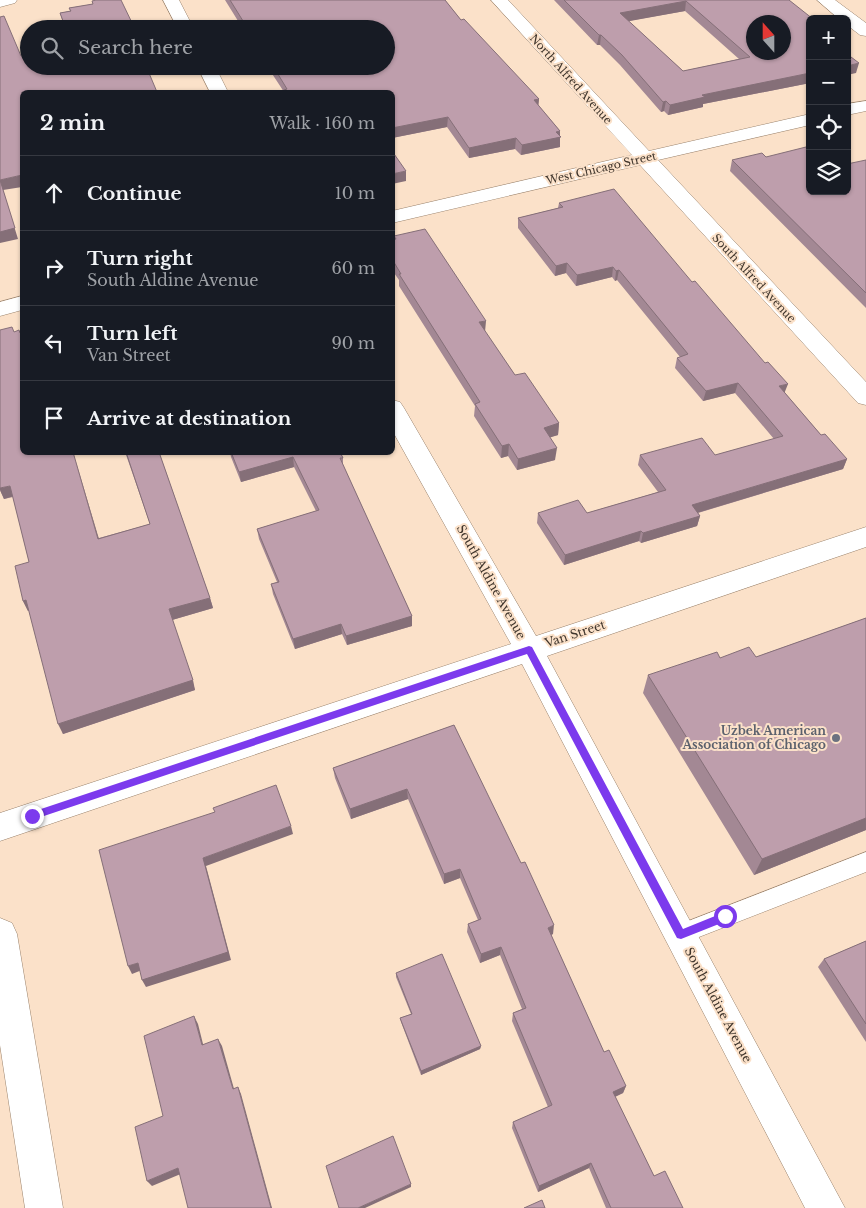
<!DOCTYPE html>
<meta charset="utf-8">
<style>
body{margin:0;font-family:"Libre Baskerville",serif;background:#242831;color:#f1f3f6}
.controls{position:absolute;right:15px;top:15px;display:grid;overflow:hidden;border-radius:8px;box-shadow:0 1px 4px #0004}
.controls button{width:45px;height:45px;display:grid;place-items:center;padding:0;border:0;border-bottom:1px solid #363941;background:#171b24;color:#f1f3f6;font:25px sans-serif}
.compass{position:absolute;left:746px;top:15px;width:45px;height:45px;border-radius:50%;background:#171b24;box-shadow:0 1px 4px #0004;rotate:339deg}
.stop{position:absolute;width:15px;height:15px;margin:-11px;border:4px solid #7c3aed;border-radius:50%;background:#fff}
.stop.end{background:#7c3aed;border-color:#fff;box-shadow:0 1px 5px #0008}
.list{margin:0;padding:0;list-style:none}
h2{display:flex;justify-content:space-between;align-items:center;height:65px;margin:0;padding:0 20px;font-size:21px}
h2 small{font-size:16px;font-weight:400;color:#9ea1a6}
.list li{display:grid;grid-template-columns:32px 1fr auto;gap:15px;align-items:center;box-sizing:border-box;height:75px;padding:0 20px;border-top:1px solid #363941}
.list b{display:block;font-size:19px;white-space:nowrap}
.list p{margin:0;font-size:16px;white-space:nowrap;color:#9ea1a6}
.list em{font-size:16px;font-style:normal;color:#9ea1a6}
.icon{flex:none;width:28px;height:28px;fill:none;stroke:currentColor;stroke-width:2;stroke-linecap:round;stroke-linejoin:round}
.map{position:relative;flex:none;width:866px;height:1208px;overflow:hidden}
.search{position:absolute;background:#171b24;box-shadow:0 1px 4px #0004;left:20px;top:20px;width:375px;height:55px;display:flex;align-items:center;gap:12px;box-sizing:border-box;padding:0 18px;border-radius:28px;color:#9ea1a6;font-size:19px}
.panel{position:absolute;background:#171b24;box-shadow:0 1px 4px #0004;left:20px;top:90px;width:375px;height:365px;border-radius:8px}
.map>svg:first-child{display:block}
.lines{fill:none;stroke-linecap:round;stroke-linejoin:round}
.lane-casing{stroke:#99826c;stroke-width:1}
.street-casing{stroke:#99826c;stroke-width:1}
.secondary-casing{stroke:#99826c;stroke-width:1}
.lane{fill:#fff;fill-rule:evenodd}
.street{fill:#fff;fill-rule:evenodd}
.secondary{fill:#fff;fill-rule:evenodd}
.wall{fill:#a38894;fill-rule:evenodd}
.shaded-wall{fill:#856f78}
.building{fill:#be9eac;stroke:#856f78;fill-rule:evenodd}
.route{fill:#7c3aed}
.worship-dot{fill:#6b7280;stroke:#fbe1c9;stroke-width:2}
.labels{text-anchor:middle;stroke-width:4;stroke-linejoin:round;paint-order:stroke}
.far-street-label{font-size:11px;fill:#3f352c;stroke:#fbe1c9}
.street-label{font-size:12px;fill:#3f352c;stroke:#fbe1c9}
.worship-label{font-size:12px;font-weight:bold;fill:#5b616d;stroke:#fbe1c9;text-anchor:end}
</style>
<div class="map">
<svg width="866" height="1208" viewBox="0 0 866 1208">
<rect width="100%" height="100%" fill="#fbe1c9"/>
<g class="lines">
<defs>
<polygon id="lane" points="866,852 866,872 681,944 673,941 670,934 673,927"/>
<g id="street">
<polygon points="163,0 179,0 194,29 178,29"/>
<polygon points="491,0 508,0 649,151 810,114 810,125 658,160 866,382 866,405 858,403 640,165 392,223 392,211 632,155"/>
<polygon points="817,0 835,0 866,23 866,36 860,35 847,25 847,19 839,19"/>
<polygon points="197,66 215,66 228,92 210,92"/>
<polygon points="866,101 866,111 847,115 847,104"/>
<polygon points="22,296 22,310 0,316 0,302"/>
<polygon points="392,400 400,402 404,408 536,636 866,527 866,547 547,656 845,1208 805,1208 522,664 0,841 0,813 511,644 392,430"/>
<polygon points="0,918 12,923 17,934 63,1208 25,1208 0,1045"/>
</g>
<polygon id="secondary" points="0,0 17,0 15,3 0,7"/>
</defs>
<!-- lane casing -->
<use href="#lane" class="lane-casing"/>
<!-- street casing -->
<use href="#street" class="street-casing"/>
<!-- secondary casing -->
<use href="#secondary" class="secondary-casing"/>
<!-- lane -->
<use href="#lane" class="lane"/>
<!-- street -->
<use href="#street" class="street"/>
<!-- secondary -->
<use href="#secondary" class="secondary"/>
</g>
<!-- wall -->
<g class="wall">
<polygon points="225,0 445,0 461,20 539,99 538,105 560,131 560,147 521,155 515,149 469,158 447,127 392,138 392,92 284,92 267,66 386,66 386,29 243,29"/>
<path d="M554 0H789L810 19V83L703 104V107L668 115 664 111 661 112 620 65 600 45H597ZM685 11 739 59 683 71 628 21Z"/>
<polygon points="92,1 135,29 65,29 60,13 70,11 69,8 93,4"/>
<polygon points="732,160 810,191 866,160 866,308 730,171"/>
<polygon points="559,203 785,393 821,435 847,459 843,469 698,513 700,516 697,526 641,543 639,541 564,565 537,523 538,513 587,513 658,492 638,465 640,455 715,455 774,439 735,393 703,401 675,368 677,358 680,357 617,280 615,281 612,277 576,286 566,273 555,276 518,228 518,218 558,208"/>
<polygon points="394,236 485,332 515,375 559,423 558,435 550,437 555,460 517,470 508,456 501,458 474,416 475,406 399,286 399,280 392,270 392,240 394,239"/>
<polygon points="125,452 159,452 210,598 213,608 172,620 195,690 63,734 29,611 28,611 23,601 29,562 13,497 4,499 0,490 99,538 150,524"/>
<polygon points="230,452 340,452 343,458 343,465 412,616 412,626 347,645 342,634 295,649 273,594 271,584 277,582 259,539 257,529 316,511 294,467 241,482 231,457"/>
<polygon points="866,618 866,830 754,875 643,693 648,675 756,657"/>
<polygon points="454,725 553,934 551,935 604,1052 626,1086 623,1093 615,1097 654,1176 683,1208 606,1208 589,1168 538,1192 512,1128 513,1122 548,1107 512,1021 513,1013 522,1009 500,955 480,963 467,932 468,924 478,920 460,878 444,884 408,799 351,819 335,778 333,768"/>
<polygon points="866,941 866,1042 818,967 824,959"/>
<polygon points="396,973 481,1046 480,1049 421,1075 401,1022 400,1018 411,1014 396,977"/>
</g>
<!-- shaded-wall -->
<g class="shaded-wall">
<polygon points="686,1 685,11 619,23 620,13"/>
<polygon points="599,35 601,35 600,45 597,45"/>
<polygon points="859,63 856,73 847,75 847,66"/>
<polygon points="810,73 810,83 703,104 703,107 668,115 670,105 702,95"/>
<polygon points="539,99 538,109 534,100"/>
<polygon points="666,101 664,111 661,112 663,102"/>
<polygon points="448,117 447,127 392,138 392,128"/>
<polygon points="560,131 560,147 521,155 522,145"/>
<polygon points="516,138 515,149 469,158 469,148"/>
<polygon points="406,171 406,181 392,184 392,174"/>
<polygon points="22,175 22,187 3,190 18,239 0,243 0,180"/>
<polygon points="567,263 566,273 555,276 556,266"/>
<polygon points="613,267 612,277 576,286 577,275"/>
<polygon points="619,270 617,280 615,281 616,271"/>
<polygon points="486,321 485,332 479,322"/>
<polygon points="738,383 735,393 703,401 706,391"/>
<polygon points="788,384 784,394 779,386"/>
<polygon points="559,423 558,435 542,440 544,428"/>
<polygon points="509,444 508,456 501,458 502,446"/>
<polygon points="557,448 555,460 517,470 518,459"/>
<polygon points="73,452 102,549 98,539"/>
<polygon points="293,457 294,467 241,482 239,472"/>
<polygon points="847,459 843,469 690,515 692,505"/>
<polygon points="10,486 14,496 4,499 0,490 0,488"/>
<polygon points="700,516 697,526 641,543 643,533"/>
<polygon points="641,531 639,541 564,565 565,555"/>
<polygon points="210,598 213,608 172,620 169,609"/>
<polygon points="26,600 31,610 28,611 23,601"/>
<polygon points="412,616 412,626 347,645 346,636"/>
<polygon points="341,624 342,634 295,649 293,639"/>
<polygon points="193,680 195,690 63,734 58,724"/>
<polygon points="407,789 408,799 351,819 350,809"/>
<polygon points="866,818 866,830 754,875 762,859"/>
<polygon points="291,826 293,834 206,866 231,960 146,987 142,980 203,858"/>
<polygon points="460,869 460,878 444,884 444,874"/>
<polygon points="554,925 553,934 546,937 548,928"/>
<polygon points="501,947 500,955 480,963 481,954"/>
<polygon points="138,963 142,970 132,974 128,966"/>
<polygon points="194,1016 198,1024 205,1052 202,1045"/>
<polygon points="218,1039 222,1046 236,1096 233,1089"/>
<polygon points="481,1046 480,1049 421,1075 421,1071"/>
<polygon points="626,1086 623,1093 610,1099 613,1092"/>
<polygon points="238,1087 241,1094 272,1208 271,1208"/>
<polygon points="591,1163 589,1168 538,1192 539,1186"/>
<polygon points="178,1168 183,1173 152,1186 147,1181"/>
<polygon points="411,1184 411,1187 365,1208 358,1208"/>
</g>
<!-- building -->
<g class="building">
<polygon points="96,0 121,0 135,29 66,29 60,13 71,11 69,8 93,4 92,1"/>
<polygon points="230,0 445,0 461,20 464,19 539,99 534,100 560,131 556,132 561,137 522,145 516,138 469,148 448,117 392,128 392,92 285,92 284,90 287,89 273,66 386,66 386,29 248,29"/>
<path d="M564 0H789L813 19H810V21L807 22 810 24V73L702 95 705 97 670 105 666 101 663 102 622 55 601 35H599ZM686 1 750 57 683 71 620 13ZM754 22H784V52H754Z"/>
<polygon points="4,16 21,56 29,54 29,66 146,66 157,92 22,92 22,175 0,180 0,17"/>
<polygon points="847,54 859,63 847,66"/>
<polygon points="810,146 810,191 847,191 847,164 866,160 866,293 732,160 762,153 766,157"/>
<polygon points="392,151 406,171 392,174"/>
<polygon points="0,180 15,228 0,232"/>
<polygon points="614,189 692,282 695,281 765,363 768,362 788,384 779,386 821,435 825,434 847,459 692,505 700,516 643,533 641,531 565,555 538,513 578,500 587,513 666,490 640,455 702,438 715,455 783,436 738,383 706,391 677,358 688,354 619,270 616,271 613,267 577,275 567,263 556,266 518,218 563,207 559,203"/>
<polygon points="425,229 486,321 479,322 515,375 525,373 559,423 544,428 557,448 518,459 509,444 502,446 475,404 480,402 399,274 401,274 392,259 392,240 396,239 394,236"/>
<polygon points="12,327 14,332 19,330 20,333 22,333 22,452 73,452 98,539 150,524 126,452 159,452 210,598 169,609 193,680 58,724 26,600 23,601 15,566 29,562 10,486 0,488 0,330"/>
<polygon points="231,452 340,452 343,458 340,458 412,616 346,636 341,624 293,639 271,584 279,582 257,529 319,510 293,457 239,472"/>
<polygon points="866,618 866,818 762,859 648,675 717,652 720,658 749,647 756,657"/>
<polygon points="454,725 521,863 525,862 554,925 548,928 604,1052 609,1050 626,1086 613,1092 654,1176 665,1171 683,1208 611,1208 591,1163 539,1186 513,1122 552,1105 513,1013 526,1008 501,947 481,954 468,924 481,919 460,869 444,874 407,789 350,809 333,768"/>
<polygon points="276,785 291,826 203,858 228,952 142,980 138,963 128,966 99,850 215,812 213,808"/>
<polygon points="866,941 866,1024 824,959"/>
<polygon points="442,954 481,1046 421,1071 400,1018 412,1014 396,973"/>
<polygon points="194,1016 202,1045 218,1039 233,1089 238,1087 271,1208 188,1208 178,1168 147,1181 135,1127 163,1116 144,1036"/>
<polygon points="393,1136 411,1184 358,1208 339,1208 326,1166"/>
<polygon points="542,1200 545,1208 524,1208"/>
</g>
<!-- route -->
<polygon class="route" points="529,646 532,647 683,929 725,912 729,913 729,920 681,939 677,938 527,654 32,820 27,816 32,812"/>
<!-- markers -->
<circle class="worship-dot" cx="836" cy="738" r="5"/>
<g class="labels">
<!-- far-street labels -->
<g class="far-street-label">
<text transform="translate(571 79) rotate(48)" y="4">North Alfred Avenue</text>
<text transform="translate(601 168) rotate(-13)" y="4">West Chicago Street</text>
<text transform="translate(754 278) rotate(47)" y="4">South Alfred Avenue</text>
</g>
<!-- street labels -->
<g class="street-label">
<text transform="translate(491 582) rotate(61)" y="4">South Aldine Avenue</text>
<text transform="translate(575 634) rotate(-18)" y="4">Van Street</text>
<text transform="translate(718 1005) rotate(62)" y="4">South Aldine Avenue</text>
</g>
<!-- worship labels -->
<g class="worship-label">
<text x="826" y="735">Uzbek American<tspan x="826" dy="14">Association of Chicago</tspan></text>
</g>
</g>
</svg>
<div class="controls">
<button>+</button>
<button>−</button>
<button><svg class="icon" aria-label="locate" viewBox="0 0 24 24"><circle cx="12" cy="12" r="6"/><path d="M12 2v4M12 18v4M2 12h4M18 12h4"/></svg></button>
<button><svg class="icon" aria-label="layers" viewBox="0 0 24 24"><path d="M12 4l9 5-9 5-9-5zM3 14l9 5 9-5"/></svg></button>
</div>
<svg class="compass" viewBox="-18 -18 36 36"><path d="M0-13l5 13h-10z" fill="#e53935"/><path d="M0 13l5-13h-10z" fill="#9ea1a6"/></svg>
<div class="stop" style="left:725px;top:916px"></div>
<div class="stop end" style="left:32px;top:816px"></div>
<div class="search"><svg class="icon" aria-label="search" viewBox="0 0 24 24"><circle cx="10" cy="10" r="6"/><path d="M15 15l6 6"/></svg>Search here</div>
<section class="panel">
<h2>2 min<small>Walk · 160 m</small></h2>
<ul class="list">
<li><svg class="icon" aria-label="ahead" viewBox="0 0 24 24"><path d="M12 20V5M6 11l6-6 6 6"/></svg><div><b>Continue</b></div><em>10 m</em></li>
<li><svg class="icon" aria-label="right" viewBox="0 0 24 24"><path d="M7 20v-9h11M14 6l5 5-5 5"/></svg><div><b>Turn right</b><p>South Aldine Avenue</p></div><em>60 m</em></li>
<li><svg class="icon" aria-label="left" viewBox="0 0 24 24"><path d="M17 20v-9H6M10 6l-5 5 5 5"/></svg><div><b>Turn left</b><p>Van Street</p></div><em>90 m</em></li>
<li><svg class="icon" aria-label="arrive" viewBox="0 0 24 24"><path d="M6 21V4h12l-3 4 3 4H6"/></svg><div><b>Arrive at destination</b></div></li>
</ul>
</section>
</div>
